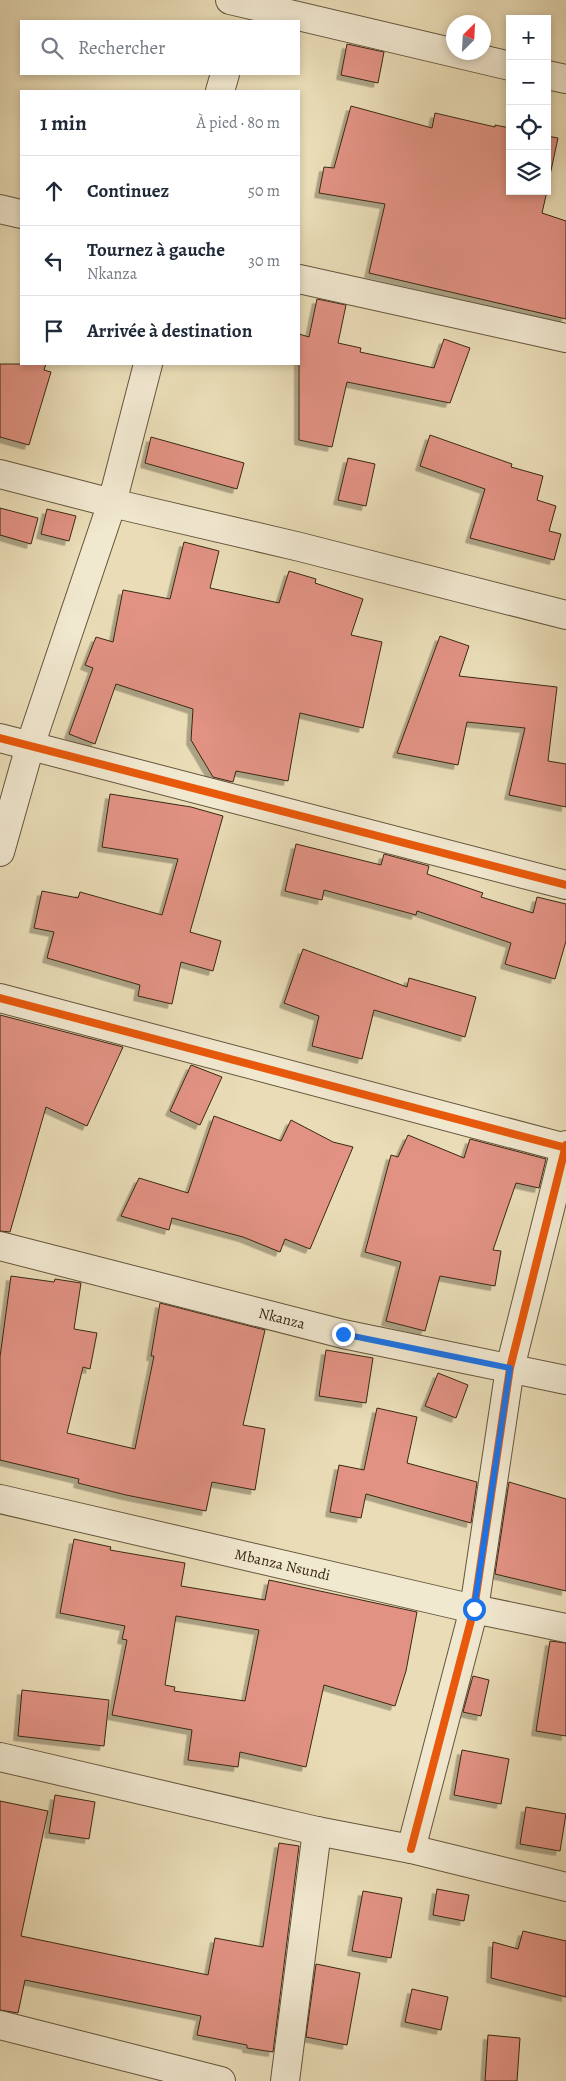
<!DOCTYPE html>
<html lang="fr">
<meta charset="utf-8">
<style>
body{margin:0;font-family:Alegreya,serif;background:#f6f6f7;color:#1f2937}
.controls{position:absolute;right:15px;top:15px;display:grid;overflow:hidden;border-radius:0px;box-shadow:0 2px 8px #0003}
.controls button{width:45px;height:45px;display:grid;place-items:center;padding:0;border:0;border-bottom:1px solid #e0e1e3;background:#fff;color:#1f2937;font:25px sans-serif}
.compass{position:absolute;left:446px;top:15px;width:45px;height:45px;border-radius:50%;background:#fff;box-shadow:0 2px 8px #0003;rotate:24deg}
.stop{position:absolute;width:15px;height:15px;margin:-11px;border:4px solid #1a73e8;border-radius:50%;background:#fff}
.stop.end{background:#1a73e8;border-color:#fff;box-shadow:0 1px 5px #0008}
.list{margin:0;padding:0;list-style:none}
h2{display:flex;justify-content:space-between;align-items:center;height:65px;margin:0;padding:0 20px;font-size:21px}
h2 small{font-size:16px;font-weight:400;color:#747a83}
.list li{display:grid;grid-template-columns:32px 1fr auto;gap:15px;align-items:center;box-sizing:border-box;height:70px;padding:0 20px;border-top:1px solid #e0e1e3}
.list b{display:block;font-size:19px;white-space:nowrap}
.list p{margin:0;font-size:16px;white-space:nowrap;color:#747a83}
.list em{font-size:16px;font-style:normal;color:#747a83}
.icon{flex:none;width:28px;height:28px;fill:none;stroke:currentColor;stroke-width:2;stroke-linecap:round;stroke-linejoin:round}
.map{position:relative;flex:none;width:566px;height:2081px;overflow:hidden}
.search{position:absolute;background:#fff;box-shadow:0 2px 8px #0003;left:20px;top:20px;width:280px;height:55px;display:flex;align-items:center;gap:12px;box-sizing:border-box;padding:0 18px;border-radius:0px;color:#747a83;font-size:19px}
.panel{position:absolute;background:#fff;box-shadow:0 2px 8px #0003;left:20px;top:90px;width:280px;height:275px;border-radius:0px}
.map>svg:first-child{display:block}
.building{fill:#e19283;stroke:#392813;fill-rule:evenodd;filter:url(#shadow)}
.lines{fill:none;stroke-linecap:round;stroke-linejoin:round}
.minor-casing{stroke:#65553c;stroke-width:30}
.minor{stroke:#f1e8d0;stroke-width:28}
.cycleway-casing{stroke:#f1e8d0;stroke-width:11}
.cycleway{stroke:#e8590c;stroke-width:8}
.route{stroke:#1a73e8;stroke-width:6}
.labels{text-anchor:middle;stroke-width:4.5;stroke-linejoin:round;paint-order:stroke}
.street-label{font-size:15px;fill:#392813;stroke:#f1e8d0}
</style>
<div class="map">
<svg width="566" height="2081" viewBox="0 0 566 2081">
<defs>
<filter id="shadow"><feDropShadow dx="-4.5" dy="4.5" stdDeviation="0" flood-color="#0004"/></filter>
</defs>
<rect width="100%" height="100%" fill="#e9dcb6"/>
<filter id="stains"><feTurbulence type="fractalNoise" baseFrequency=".004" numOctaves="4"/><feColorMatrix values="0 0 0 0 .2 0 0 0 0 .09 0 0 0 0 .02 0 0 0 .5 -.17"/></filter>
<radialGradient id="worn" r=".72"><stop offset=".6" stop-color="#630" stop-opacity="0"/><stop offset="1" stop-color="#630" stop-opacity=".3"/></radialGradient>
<!-- building -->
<g class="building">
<polygon points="347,44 384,52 378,83 341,75"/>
<polygon points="351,106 432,128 435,113 495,127 495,125 510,128 510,191 547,191 542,213 566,221 566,319 369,273 385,204 319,193 324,167 334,168"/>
<polygon points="547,136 558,138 547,189"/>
<polygon points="317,299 346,305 338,343 361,348 360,352 434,368 444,339 470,348 450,403 347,382 332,447 299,440 299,334 309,337"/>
<polygon points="0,364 46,364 44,370 51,372 29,445 0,437"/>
<polygon points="430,435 512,464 511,467 543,476 537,500 556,506 549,531 561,534 554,560 470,538 485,489 420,466"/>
<polygon points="151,437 244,463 237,489 145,463"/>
<polygon points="348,458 375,464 366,506 338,500"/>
<polygon points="0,508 38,518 31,544 0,535"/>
<polygon points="47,509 76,516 69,541 41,534"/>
<polygon points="184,542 219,551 210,588 279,603 289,571 316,579 315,583 363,599 351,635 382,642 363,728 300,713 288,781 236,771 233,782 213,777 191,740 193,709 116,684 95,744 69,734 93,668 85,665 96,637 113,642 123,590 170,599"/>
<polygon points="440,636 469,646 459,676 557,687 548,761 566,764 566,807 509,795 525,728 467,722 458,765 397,753"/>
<polygon points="110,794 191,807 223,816 190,932 221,941 213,971 181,962 172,1004 138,996 140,985 47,958 54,932 34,928 42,891 78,898 80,892 162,915 178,859 102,847"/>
<polygon points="296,844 381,865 384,854 429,866 427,874 483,893 481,897 533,913 537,897 566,904 566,941 555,979 505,964 511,943 417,911 416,915 324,890 322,900 285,891"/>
<polygon points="303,949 407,987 409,978 476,997 465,1037 374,1010 362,1059 312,1046 319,1016 284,1003"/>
<polygon points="0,1015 123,1047 87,1126 46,1107 10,1232 0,1231"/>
<polygon points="191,1065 222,1077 200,1125 170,1111"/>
<polygon points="214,1116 281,1141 291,1120 333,1142 353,1147 310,1249 285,1239 280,1252 243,1237 172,1218 169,1230 121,1216 139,1178 188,1193"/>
<polygon points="408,1135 464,1158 470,1139 546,1159 539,1188 516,1183 493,1250 501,1251 495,1286 440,1276 425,1331 386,1321 401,1262 365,1252 391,1155 398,1157"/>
<polygon points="11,1276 54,1282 55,1279 81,1283 74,1329 97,1333 90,1369 83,1367 67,1433 135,1449 154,1356 151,1356 160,1303 265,1330 243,1425 265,1429 255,1490 212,1482 206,1511 126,1495 78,1483 79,1479 0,1460 0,1357"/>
<polygon points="326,1350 373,1358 366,1403 319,1396"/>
<polygon points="438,1373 468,1385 456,1418 425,1406"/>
<polygon points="377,1408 417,1417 407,1463 477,1482 471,1523 366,1494 361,1518 330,1512 339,1465 364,1470"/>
<polygon points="509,1482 566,1499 566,1591 495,1574"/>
<path d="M74 1539 111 1547 110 1550 185 1563 181 1586 265 1600 269 1580 417 1612 406 1671 395 1706 324 1685 306 1767 240 1752 238 1767 188 1760 192 1730 112 1715 127 1640 122 1639 125 1626 60 1613ZM176 1616 259 1630 245 1701 174 1691 175 1687 165 1685Z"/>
<polygon points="550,1641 566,1643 566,1736 536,1731"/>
<polygon points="473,1676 489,1680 481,1716 463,1712"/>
<polygon points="22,1690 109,1700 104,1746 18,1736"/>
<polygon points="462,1750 509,1759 501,1804 454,1795"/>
<polygon points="55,1795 95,1802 89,1839 49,1833"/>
<polygon points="0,1801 48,1811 21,1936 208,1975 215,1938 263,1947 279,1843 299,1846 273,2052 247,2048 247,2045 197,2035 201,2016 25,1980 18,2013 0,2010"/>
<polygon points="526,1807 566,1814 560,1851 520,1844"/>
<polygon points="437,1889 469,1895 464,1921 433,1915"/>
<polygon points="363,1891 402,1898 391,1958 352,1951"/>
<polygon points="523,1931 566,1941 566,1997 491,1978 493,1942 518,1949"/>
<polygon points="316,1964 360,1973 347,2045 306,2037"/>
<polygon points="412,1989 448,1997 441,2030 405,2022"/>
<polygon points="488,2035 520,2038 517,2081 485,2081"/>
</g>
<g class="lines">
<defs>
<g id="minor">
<polyline points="230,0 510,66"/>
<polyline points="547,75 566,79"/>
<polyline points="220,91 225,74"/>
<polyline points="0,209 21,214"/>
<polyline points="299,279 566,338"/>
<polyline points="0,474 112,503 300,547 566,615"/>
<polyline points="0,738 566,885"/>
<polyline points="0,852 30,746 112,503 148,364"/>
<polyline points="0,998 566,1148"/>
<path id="s1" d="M0 1246 343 1334 566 1380"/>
<path id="s2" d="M0 1499 474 1609 566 1628"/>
<polyline points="0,1757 317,1831 411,1849 566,1887"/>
<polyline points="411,1849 474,1609 510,1368 566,1145"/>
<polyline points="0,2025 221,2081"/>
<polyline points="285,2081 317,1831"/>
</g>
</defs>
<!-- minor casing -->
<use href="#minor" class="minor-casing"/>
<!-- minor -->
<use href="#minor" class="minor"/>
<defs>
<g id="cycleway">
<polyline points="0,738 566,885"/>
<polyline points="0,998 566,1148"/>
<polyline points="411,1849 474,1609 510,1368 566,1145"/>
</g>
</defs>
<!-- cycleway casing -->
<use href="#cycleway" class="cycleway-casing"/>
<!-- cycleway -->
<use href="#cycleway" class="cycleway"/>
</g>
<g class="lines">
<!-- route -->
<polyline class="route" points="343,1334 510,1368 474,1609"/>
</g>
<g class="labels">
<!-- street labels -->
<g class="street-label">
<text dy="5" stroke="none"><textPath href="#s1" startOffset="291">Nkanza</textPath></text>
<text dy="5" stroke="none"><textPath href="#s2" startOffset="290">Mbanza Nsundi</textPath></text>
</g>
</g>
<rect width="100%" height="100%" filter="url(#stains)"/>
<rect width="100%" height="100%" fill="url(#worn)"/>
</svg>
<div class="controls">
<button>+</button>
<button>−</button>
<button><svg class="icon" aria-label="locate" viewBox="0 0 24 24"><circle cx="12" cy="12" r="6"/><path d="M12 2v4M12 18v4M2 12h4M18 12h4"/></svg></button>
<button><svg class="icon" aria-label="layers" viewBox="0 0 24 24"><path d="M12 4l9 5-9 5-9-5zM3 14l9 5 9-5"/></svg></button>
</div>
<svg class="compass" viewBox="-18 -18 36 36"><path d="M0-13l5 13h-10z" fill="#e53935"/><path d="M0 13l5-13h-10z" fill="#747a83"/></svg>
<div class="stop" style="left:474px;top:1609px"></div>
<div class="stop end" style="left:343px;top:1334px"></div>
<div class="search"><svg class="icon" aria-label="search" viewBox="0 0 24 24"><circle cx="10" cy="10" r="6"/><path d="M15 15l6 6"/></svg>Rechercher</div>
<section class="panel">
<h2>1 min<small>À pied · 80 m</small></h2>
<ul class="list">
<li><svg class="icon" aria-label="ahead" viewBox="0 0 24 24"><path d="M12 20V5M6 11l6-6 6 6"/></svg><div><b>Continuez</b></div><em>50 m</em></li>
<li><svg class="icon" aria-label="left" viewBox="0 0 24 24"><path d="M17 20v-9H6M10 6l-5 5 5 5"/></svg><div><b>Tournez à gauche</b><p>Nkanza</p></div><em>30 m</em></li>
<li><svg class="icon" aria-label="arrive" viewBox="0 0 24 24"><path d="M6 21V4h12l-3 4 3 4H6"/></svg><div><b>Arrivée à destination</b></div></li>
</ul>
</section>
</div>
